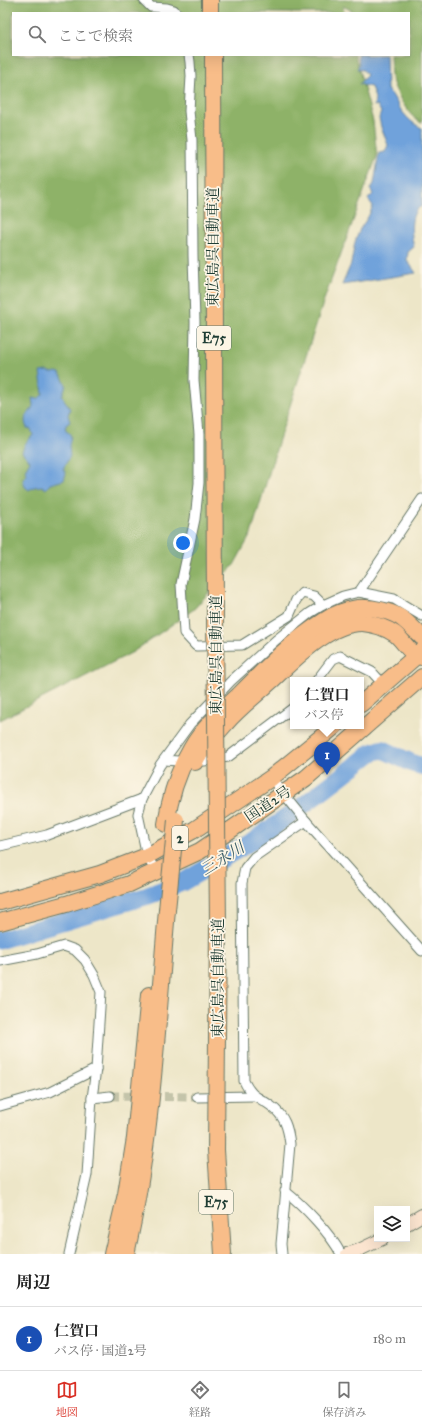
<!DOCTYPE html>
<html lang="ja">
<meta charset="utf-8">
<style>
body{margin:0;font-family:"IM FELL Great Primer","Noto Serif JP",serif;background:#f6f6f6;color:#222}
.controls{position:absolute;right:12px;bottom:12px;display:grid;overflow:hidden;border-radius:0px;box-shadow:0 4px 16px #0002}
.controls button{width:36px;height:36px;display:grid;place-items:center;padding:0;border:0;border-bottom:1px solid #e0e0e0;background:#fff;color:#222;font:20px sans-serif}
.you{position:absolute;left:183px;top:543px;width:14px;height:14px;margin:-10px;border:3px solid #fff;border-radius:50%;background:#1a73e8;box-shadow:0 0 0 6px #1a73e833}
.badge{display:grid;place-items:center;width:26px;height:26px;border-radius:50%;background:#d93025;color:#fff;font-size:13px;font-weight:700}
.pin{position:absolute;translate:-50% -33px;filter:drop-shadow(0 1px 2px #0008)}
.pin::after{content:'';position:absolute;top:21px;width:14px;height:12px;background:inherit;clip-path:polygon(0 0,100% 0,50% 100%)}
.popup{position:absolute;left:290px;top:677px;width:74px;height:52px;box-sizing:border-box;display:grid;place-content:center;border-radius:0px;background:#fff;filter:drop-shadow(0 1px 3px #0005);font-size:13px;white-space:nowrap;color:#767676}
.popup b{font-size:15px;color:#222}
.popup::after{content:'';position:absolute;left:50%;top:100%;margin-left:-8px;border:8px solid transparent;border-top-color:#fff}
.list{margin:0;padding:0;list-style:none}
h2{display:flex;justify-content:space-between;align-items:center;height:52px;margin:0;padding:0 16px;font-size:17px}
h2 small{font-size:13px;font-weight:400;color:#767676}
.list li{display:grid;grid-template-columns:26px 1fr auto;gap:12px;align-items:center;box-sizing:border-box;height:64px;padding:0 16px;border-top:1px solid #e0e0e0}
.list b{display:block;font-size:15px;white-space:nowrap}
.list p{margin:0;font-size:13px;white-space:nowrap;color:#767676}
.list em{font-size:13px;font-style:normal;color:#767676}
.icon{flex:none;width:22px;height:22px;fill:none;stroke:currentColor;stroke-width:2;stroke-linecap:round;stroke-linejoin:round}
.map{position:relative;flex:none;width:422px;height:1254px;overflow:hidden}
.search{position:absolute;background:#fff;box-shadow:0 4px 16px #0002;left:12px;right:12px;top:12px;height:44px;display:flex;align-items:center;gap:10px;box-sizing:border-box;padding:0 14px;border-radius:0px;color:#767676;font-size:15px}
.sheet{height:116px;background:#fff}
nav{display:flex;justify-content:space-around;align-items:center;box-sizing:border-box;height:56px;border-top:1px solid #e0e0e0;background:#fff;font-size:11px;color:#767676}
nav a{display:grid;justify-items:center;gap:2px}
nav .on{color:#d93025}
.map>svg:first-child{display:block}
.forest{fill:#8eb268;stroke:#56784e}
.water{fill:#70a2db;stroke:#487088}
.lines{fill:none;stroke-linecap:round;stroke-linejoin:round}
.river{stroke:#70a2db;stroke-width:18}
.street-tunnel{stroke:#c4c4aa;stroke-width:9;stroke-dasharray:9 4.5;stroke-linecap:butt}
.street-casing{stroke:#677868;stroke-width:11}
.secondary-casing{stroke:#677868;stroke-width:14}
.highway-casing{stroke:#677868;stroke-width:18}
.street{stroke:#fff;stroke-width:9}
.secondary{stroke:#fce5d0;stroke-width:12}
.highway{stroke:#f8bd89;stroke-width:16}
.highway-bridge-casing{stroke:#677868;stroke-width:18;stroke-linecap:butt}
.highway-bridge{stroke:#f8bd89;stroke-width:16}
.labels{text-anchor:middle;stroke-width:3.5;stroke-linejoin:round;paint-order:stroke}
.shield{fill:#fcf5e5;stroke:#617469;stroke-width:1}
.shield-label{font-size:14px;font-weight:bold;fill:#1f3d34}
.street-label{font-size:15px;fill:#1f3d34;stroke:#fcf5e5}
.water-label{font-size:16px;font-style:italic;fill:#375b66;stroke:#fcf5e5}
</style>
<div class="map">
<svg width="422" height="1254" viewBox="0 0 422 1254">
<rect width="100%" height="100%" fill="#fcf5e5"/>
<filter id="ink" filterUnits="userSpaceOnUse"><feTurbulence type="fractalNoise" baseFrequency=".025" numOctaves="2"/><feDisplacementMap in="SourceGraphic" scale="8" xChannelSelector="R" yChannelSelector="G"/><feConvolveMatrix kernelMatrix="1 2 1 2 8 2 1 2 1" color-interpolation-filters="sRGB"/></filter>
<filter id="wash" filterUnits="userSpaceOnUse"><feTurbulence type="fractalNoise" baseFrequency=".012" numOctaves="4" result="noise"/><feDisplacementMap in="SourceGraphic" scale="16" xChannelSelector="R" yChannelSelector="G"/><feGaussianBlur stdDeviation="0.9" result="paint"/><feColorMatrix in="noise" values="0 0 0 0 0 0 0 0 0 0 0 0 0 0 0 0 0 1.4 0 .05"/><feComposite in="paint" operator="in"/></filter>
<g filter="url(#wash)">
<rect width="100%" height="100%" fill="#ede6c8"/>
<!-- forest -->
<path class="forest" d="M0 0H422V123C409 118 396 93 392 80 390 73 391 63 390 55H409V13H356L343 6 344 13H13V55H355L373 121 377 156 325 297 278 443 251 534 234 565 194 609 133 652 0 720Z"/>
<!-- water -->
<g class="water">
<path d="M358 55H386L387 90C393 94 393 97 397 103 401 112 412 124 422 128V206C408 212 411 235 414 247L408 252 407 260 416 273 342 285 351 264 355 242 360 229 368 217 373 206 368 199 373 194 370 189 374 184 379 153 385 152 388 145 381 127 379 118 381 112 377 105 374 106 375 98 371 87 359 84 367 75 363 70 357 69 359 65Z"/>
<path d="M47 371 53 373 56 372 60 373 66 385 62 396 70 409 68 415 70 422 66 425 65 430 69 433 71 436 69 446 70 456 63 469 66 473 64 480 50 484 46 489 42 486 34 487 29 490 25 487 23 479 27 475 25 470 30 461 22 452 25 444 33 435 31 429 27 428C21 415 31 415 33 405 33 405 32 399 32 398L38 399 43 394 40 372Z"/>
</g>
<g class="lines">
<!-- river -->
<polyline class="river" points="0,940 147,896 183,882 254,840 296,811 371,753 382,749 414,764 422,766"/>
</g>
</g>
<g filter="url(#ink)">
<g class="lines">
<!-- street-tunnel -->
<polyline class="street-tunnel" points="110,1096 197,1097"/>
<defs>
<g id="street">
<polyline points="144,0 151,7 167,8 174,10 176,13"/>
<polyline points="189,55 190,62 191,76 189,111 192,140 193,256 195,322 194,380 199,434 199,483 195,519 181,584 184,633 196,646 242,645 289,616 296,600 302,593 314,596 323,605"/>
<polyline points="359,592 422,499"/>
<polyline points="317,680 333,659 340,656 372,672 383,684"/>
<polyline points="164,760 178,761"/>
<polyline points="204,761 228,757 293,708"/>
<polyline points="271,778 306,821 422,951"/>
<polyline points="0,846 47,835 142,799"/>
<polyline points="156,872 147,856 138,814 142,799 160,765 190,724 231,681 276,640 310,613 323,605 343,596 359,592 394,599 422,616"/>
<polyline points="0,961 37,954 64,946 75,950 85,960 94,975 101,992 96,1069 92,1098 87,1175 69,1254"/>
<polyline points="197,1097 254,1096"/>
<polyline points="92,1098 110,1096"/>
<polyline points="0,1106 50,1092 96,1069"/>
<path d="M285 1191C304 1206 330 1233 341 1254"/>
<path d="M282 1254 281 1244 290 1144C288 1128 285 1116 271 1106 258 1096 252 1098 244 1081L242 883 245 868 254 857 306 821"/>
</g>
<g id="secondary">
<polyline points="407,1224 422,1215"/>
<polyline points="347,1254 359,1250 382,1239"/>
</g>
<g id="highway">
<polyline points="210,0 210,13"/>
<polyline points="213,55 215,620"/>
<polyline points="361,704 422,651"/>
<path d="M195 762 198 756C207 745 216 734 226 723 239 708 255 696 270 682 294 660 329 622 363 623 374 624 386 628 395 634 404 641 410 655 422 657"/>
<path d="M166 824C170 797 177 773 191 749 203 728 221 712 239 695 265 669 292 641 324 621 334 614 345 610 358 608 372 607 393 611 404 620 410 625 416 631 422 637"/>
<polyline points="0,902 100,874 147,856 194,830 271,778 335,726"/>
<polyline points="0,922 66,904 129,884 200,851 306,778 422,677"/>
<polyline points="216,1150 223,1254"/>
<polyline points="112,1254 126,1194 135,1138 149,995"/>
<path d="M126 1254C152 1141 157 1025 167 910"/>
</g>
</defs>
<!-- street casing -->
<use href="#street" class="street-casing"/>
<!-- secondary casing -->
<use href="#secondary" class="secondary-casing"/>
<!-- highway casing -->
<use href="#highway" class="highway-casing"/>
<!-- street -->
<use href="#street" class="street"/>
<!-- secondary -->
<use href="#secondary" class="secondary"/>
<!-- highway -->
<use href="#highway" class="highway"/>
<defs>
<g id="highway-bridge">
<polyline points="215,620 218,924 216,1150"/>
<polyline points="167,910 176,820"/>
</g>
</defs>
<!-- highway-bridge casing -->
<use href="#highway-bridge" class="highway-bridge-casing"/>
<!-- highway-bridge -->
<use href="#highway-bridge" class="highway-bridge"/>
</g>
</g>
<g class="labels">
<!-- shield labels -->
<g class="shield">
<rect x="197" y="326" width="34" height="24" rx="3"/>
<rect x="172" y="826" width="16" height="24" rx="3"/>
<rect x="199" y="1190" width="34" height="24" rx="3"/>
</g>
<g class="shield-label">
<text x="214" y="343">E75</text>
<text x="180" y="843">2</text>
<text x="216" y="1207">E75</text>
</g>
<!-- street labels -->
<g class="street-label">
<text transform="translate(213 247) rotate(-90)" y="5">東広島呉自動車道</text>
<text transform="translate(216 655) rotate(-90)" y="5">東広島呉自動車道</text>
<text transform="translate(268 804) rotate(-34)" y="5">国道2号</text>
<text transform="translate(218 978) rotate(-90)" y="5">東広島呉自動車道</text>
</g>
<!-- water labels -->
<g class="water-label">
<text transform="translate(222 858) rotate(-32)" y="6">三永川</text>
</g>
</g>
</svg>
<div class="controls">
<button><svg class="icon" aria-label="layers" viewBox="0 0 24 24"><path d="M12 4l9 5-9 5-9-5zM3 14l9 5 9-5"/></svg></button>
</div>
<div class="you"></div>
<div class="pin badge" style="left:327px;top:775px;background:#1a4fb4">1</div>
<div class="popup"><b>仁賀口</b>バス停</div>
<div class="search"><svg class="icon" aria-label="search" viewBox="0 0 24 24"><circle cx="10" cy="10" r="6"/><path d="M15 15l6 6"/></svg>ここで検索</div>
</div>
<section class="sheet">
<h2>周辺<small></small></h2>
<ul class="list">
<li><span class="badge" style="background:#1a4fb4">1</span><div><b>仁賀口</b><p>バス停 · 国道2号</p></div><em>180 m</em></li>
</ul>
</section>
<nav>
<a class="on"><svg class="icon" aria-label="map" viewBox="0 0 24 24"><path d="M3 6l6-2 6 2 6-2v14l-6 2-6-2-6 2zM9 4v14M15 6v14"/></svg>地図</a>
<a><svg class="icon" aria-label="directions" viewBox="0 0 24 24"><path d="M12 3l9 9-9 9-9-9zM9 14v-3h6M13 9l2 2-2 2"/></svg>経路</a>
<a><svg class="icon" aria-label="saved" viewBox="0 0 24 24"><path d="M7 4h10v16l-5-4-5 4z"/></svg>保存済み</a>
</nav>
